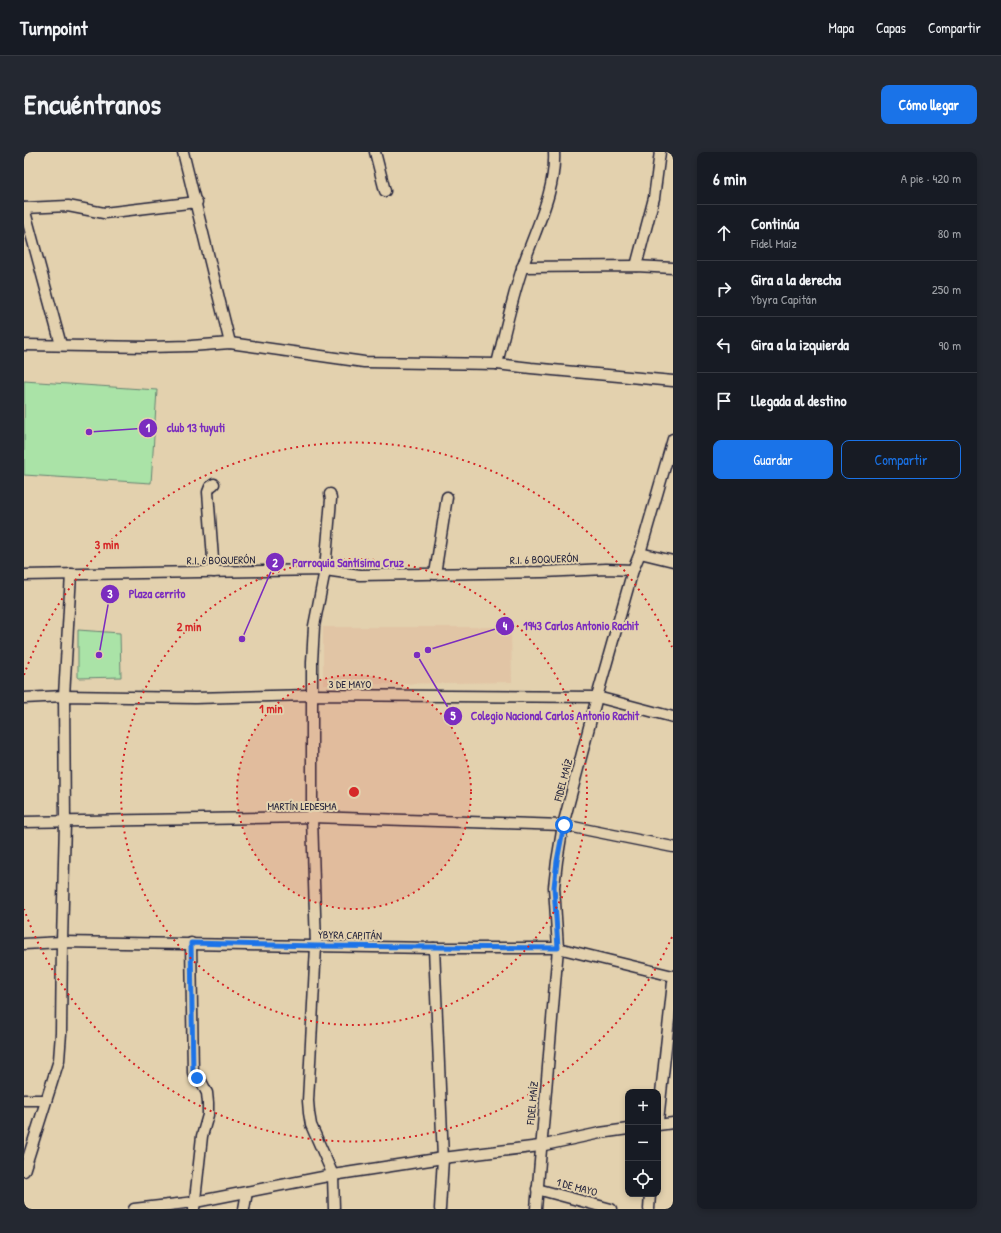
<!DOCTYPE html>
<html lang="es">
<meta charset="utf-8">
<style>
body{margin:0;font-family:"Patrick Hand",sans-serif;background:#242831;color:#f1f3f6}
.controls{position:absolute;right:12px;bottom:12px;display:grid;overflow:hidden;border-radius:8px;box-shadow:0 2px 6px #0003}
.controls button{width:36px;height:36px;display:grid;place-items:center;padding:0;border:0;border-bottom:1px solid #363941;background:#171b24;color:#f1f3f6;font:20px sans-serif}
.stop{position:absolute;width:12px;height:12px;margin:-9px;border:3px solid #1a73e8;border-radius:50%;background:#fff}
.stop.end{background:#1a73e8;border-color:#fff;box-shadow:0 1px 4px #0008}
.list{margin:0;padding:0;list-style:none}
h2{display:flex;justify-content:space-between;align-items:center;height:52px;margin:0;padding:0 16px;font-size:17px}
h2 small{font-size:13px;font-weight:400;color:#9ea1a6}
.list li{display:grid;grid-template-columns:26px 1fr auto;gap:12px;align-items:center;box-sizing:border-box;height:56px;padding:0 16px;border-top:1px solid #363941}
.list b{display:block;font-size:15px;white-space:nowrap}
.list p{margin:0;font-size:13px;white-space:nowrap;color:#9ea1a6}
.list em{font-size:13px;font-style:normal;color:#9ea1a6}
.actions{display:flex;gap:8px;padding:12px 16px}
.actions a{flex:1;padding:9px 0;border:1px solid #1a73e8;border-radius:8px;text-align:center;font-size:14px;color:#1a73e8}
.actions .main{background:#1a73e8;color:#fff}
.icon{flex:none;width:22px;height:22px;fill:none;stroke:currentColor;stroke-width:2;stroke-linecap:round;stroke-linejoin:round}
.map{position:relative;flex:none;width:649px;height:1057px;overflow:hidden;border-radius:8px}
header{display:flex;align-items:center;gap:24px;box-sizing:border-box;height:56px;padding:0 20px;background:#171b24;border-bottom:1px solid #363941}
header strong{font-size:19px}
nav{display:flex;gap:22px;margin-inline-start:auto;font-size:14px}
.intro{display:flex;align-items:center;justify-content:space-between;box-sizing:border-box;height:96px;padding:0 24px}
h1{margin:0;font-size:28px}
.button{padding:10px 18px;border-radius:8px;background:#1a73e8;color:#fff;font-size:14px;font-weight:700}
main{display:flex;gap:24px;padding:0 24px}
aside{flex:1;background:#171b24;border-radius:8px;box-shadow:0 2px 6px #0003}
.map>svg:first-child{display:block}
.built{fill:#e1c5a5}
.green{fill:#aae3a7;stroke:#668271}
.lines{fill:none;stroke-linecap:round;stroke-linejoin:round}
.minor-casing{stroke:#22223b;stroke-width:13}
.minor{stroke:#e3d1ae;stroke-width:10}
.route{stroke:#1a73e8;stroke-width:5}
.ring{fill:none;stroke:#d62828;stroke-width:2;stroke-dasharray:2 4}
.labels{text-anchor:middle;stroke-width:4;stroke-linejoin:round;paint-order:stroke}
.street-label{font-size:11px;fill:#22223b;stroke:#e3d1ae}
.centre{fill:#d62828;stroke:#e3d1ae;stroke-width:2}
.ring-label{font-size:12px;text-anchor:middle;font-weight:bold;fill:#d62828;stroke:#e3d1ae;stroke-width:4;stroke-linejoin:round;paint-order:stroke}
.leader{fill:none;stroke:#7b2cbf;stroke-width:1.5}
.callout-dot{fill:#7b2cbf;stroke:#e3d1ae;stroke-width:1.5}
.mark-label{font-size:12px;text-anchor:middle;font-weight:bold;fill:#fff}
.callout-label{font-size:12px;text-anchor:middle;font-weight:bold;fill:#7b2cbf;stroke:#e3d1ae;stroke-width:4;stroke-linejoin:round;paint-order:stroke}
</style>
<header>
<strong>Turnpoint</strong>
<nav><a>Mapa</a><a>Capas</a><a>Compartir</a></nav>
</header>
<div class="intro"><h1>Encuéntranos</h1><a class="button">Cómo llegar</a></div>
<main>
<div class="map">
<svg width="649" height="1057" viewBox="0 0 649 1057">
<rect width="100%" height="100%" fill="#e3d1ae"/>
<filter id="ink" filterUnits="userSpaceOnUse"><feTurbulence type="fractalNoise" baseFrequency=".025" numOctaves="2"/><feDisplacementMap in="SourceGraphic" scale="8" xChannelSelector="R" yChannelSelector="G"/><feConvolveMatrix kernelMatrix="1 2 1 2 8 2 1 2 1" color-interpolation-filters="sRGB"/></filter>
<g filter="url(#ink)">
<!-- built -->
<polygon class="built" points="299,475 487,475 488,530 299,533"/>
<!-- green -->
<g class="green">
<polygon points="0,229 133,238 127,331 0,323"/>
<polygon points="54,478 96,481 97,525 54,526"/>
</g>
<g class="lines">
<defs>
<g id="minor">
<polyline points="159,0 206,191"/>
<polyline points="351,0 361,39"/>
<polyline points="0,56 44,54 80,61 173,50"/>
<polyline points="0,56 37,193"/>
<polyline points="612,114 630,46 636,0"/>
<polyline points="498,115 612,114 649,116"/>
<polyline points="0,193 124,195 167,194 206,191 340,210 473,212 507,216 649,229"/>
<path d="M473 212C481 179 488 146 499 114 511 77 532 40 530 0"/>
<polyline points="190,332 186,335 184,340 190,420"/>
<polyline points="306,342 307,347 301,418 290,474 288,510 288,665 292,794 284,949 285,961 287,973 309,1023 310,1057"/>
<polyline points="616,401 649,409"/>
<polyline points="411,422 423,345"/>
<polyline points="0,423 301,418 336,423 519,420 582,417 609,418"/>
<polyline points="0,546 40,544 171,546 288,543 573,545 649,565"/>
<polyline points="0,670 288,665 539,673 649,695"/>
<polyline points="167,791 169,921 177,929 183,941 184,951 184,963 178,984 170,1057"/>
<polyline points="0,792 38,790 410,796 534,796 649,824"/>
<polyline points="410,796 419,1006 416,1057"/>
<polyline points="0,948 22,948"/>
<polyline points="634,969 649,830"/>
<polyline points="634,973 649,971"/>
<polyline points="0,1019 35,908 37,881 38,790 41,670 40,544 47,422"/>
<polyline points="513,1037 587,1057"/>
<polyline points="110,1057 171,1050 309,1023 419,1006 516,994 576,981 604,977"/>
<polyline points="220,1057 223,1040"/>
<polyline points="512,1057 534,796 530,735 533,709 539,673 573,545 609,418 616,401 649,287"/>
<polyline points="625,1057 626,1042"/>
</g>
</defs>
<!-- minor casing -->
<use href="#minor" class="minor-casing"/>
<!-- minor -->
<use href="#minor" class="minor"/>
</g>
</g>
<g class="lines" filter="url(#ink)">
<!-- route -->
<polyline class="route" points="173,926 169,921 167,791 292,794 534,796 530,735 533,709 540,673"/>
</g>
<!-- distance rings -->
<circle cx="330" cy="640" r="117" fill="#d62828" fill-opacity=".12"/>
<g class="ring">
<circle cx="330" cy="640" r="117"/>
<circle cx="330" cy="640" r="233"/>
<path d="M648 785A350 350 0 0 1 0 757M0 523A350 350 0 0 1 648 495"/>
</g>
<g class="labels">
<!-- street labels -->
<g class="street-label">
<text transform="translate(520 407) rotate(-2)" y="4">R.I. 6 BOQUERÓN</text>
<text transform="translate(197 408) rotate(-1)" y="4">R.I. 6 BOQUERÓN</text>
<text x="326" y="536">3 DE MAYO</text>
<text transform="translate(539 628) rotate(-75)" y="4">FIDEL MAÍZ</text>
<text x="278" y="658">MARTÍN LEDESMA</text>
<text transform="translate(326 783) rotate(1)" y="4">YBYRA CAPITÁN</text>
<text transform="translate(508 951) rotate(-85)" y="4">FIDEL MAÍZ</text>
<text transform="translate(553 1035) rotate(15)" y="4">1 DE MAYO</text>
</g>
</g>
<circle cx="330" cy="640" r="6" class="centre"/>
<g class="ring-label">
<text x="83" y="397">3 min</text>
<text x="165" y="479">2 min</text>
<text x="247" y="561">1 min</text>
</g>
<!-- callouts -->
<path class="leader" d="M65 280L124 276M218 487L251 410M75 503L86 442M404 498L481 474M393 503L429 564"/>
<g class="callout-dot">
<circle cx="65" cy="280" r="4"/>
<circle cx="218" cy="487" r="4"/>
<circle cx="75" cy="503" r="4"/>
<circle cx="404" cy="498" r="4"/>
<circle cx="393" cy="503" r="4"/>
<circle cx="124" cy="276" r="10"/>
<circle cx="251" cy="410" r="10"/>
<circle cx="86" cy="442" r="10"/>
<circle cx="481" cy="474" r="10"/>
<circle cx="429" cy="564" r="10"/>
</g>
<g class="mark-label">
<text x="124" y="280">1</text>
<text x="251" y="415">2</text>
<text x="86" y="446">3</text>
<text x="481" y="478">4</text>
<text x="429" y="568">5</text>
</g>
<g class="callout-label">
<text x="172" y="280">club 13 tuyuti</text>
<text x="324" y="415">Parroquia Santísima Cruz</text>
<text x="133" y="446">Plaza cerrito</text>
<text x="557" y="478">1943 Carlos Antonio Rachit</text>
<text x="531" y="568">Colegio Nacional Carlos Antonio Rachit</text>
</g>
</svg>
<div class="controls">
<button>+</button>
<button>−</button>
<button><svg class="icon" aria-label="locate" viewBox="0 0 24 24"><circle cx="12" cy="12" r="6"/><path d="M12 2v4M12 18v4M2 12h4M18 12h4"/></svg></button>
</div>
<div class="stop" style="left:540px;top:673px"></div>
<div class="stop end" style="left:173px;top:926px"></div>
</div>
<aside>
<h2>6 min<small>A pie · 420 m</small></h2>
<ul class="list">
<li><svg class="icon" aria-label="ahead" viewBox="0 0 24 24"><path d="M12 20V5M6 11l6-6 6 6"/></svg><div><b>Continúa</b><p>Fidel Maíz</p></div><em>80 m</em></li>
<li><svg class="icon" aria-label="right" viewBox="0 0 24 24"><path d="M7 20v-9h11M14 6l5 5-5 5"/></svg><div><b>Gira a la derecha</b><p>Ybyra Capitán</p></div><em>250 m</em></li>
<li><svg class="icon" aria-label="left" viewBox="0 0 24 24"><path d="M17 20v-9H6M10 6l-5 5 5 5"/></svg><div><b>Gira a la izquierda</b></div><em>90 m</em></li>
<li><svg class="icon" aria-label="arrive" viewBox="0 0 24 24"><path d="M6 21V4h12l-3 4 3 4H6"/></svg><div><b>Llegada al destino</b></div></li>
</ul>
<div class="actions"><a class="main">Guardar</a><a>Compartir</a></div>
</aside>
</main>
